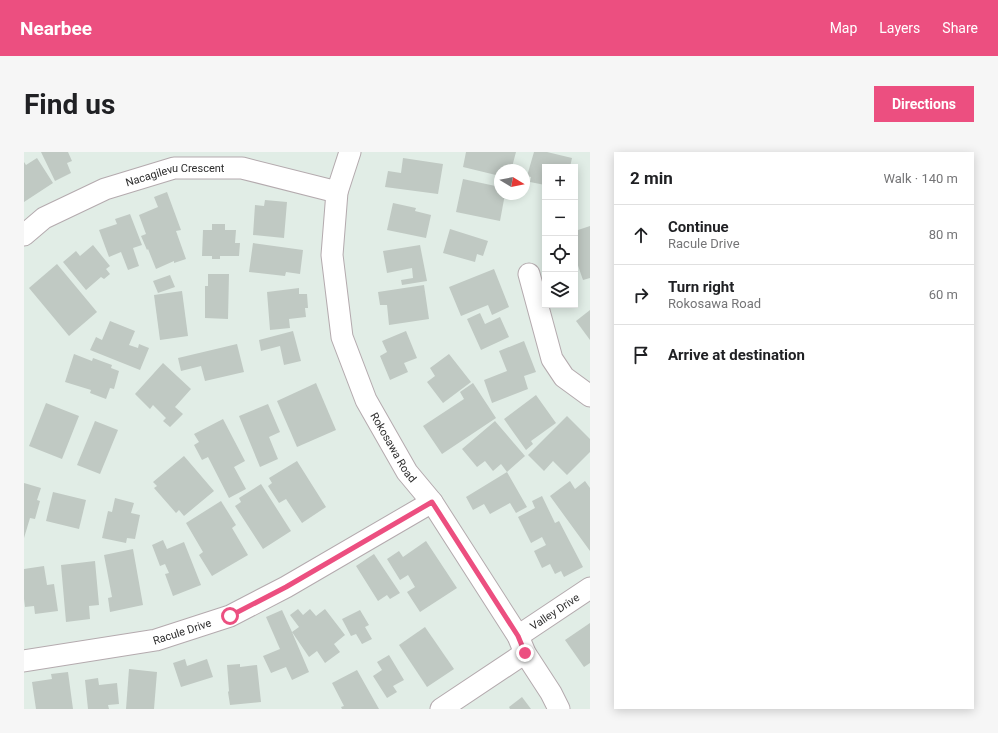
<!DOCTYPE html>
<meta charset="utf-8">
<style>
body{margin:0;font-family:Roboto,sans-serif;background:#f6f6f6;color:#202124}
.controls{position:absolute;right:12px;top:12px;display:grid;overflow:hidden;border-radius:0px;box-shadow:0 2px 10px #0003}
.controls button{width:36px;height:36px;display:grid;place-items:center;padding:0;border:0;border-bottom:1px solid #e0e0e0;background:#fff;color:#202124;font:20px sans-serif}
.compass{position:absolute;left:470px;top:12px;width:36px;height:36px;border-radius:50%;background:#fff;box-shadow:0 2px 10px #0003;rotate:100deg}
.stop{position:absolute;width:12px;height:12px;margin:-9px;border:3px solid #ec4f80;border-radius:50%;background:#fff}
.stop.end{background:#ec4f80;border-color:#fff;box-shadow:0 1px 4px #0008}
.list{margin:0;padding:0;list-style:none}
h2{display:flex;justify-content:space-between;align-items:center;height:52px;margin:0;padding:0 16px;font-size:17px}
h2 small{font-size:13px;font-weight:400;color:#757577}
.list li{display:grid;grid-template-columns:26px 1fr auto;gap:12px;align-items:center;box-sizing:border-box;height:60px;padding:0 16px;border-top:1px solid #e0e0e0}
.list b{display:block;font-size:15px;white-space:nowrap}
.list p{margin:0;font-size:13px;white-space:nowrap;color:#757577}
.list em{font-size:13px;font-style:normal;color:#757577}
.icon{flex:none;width:22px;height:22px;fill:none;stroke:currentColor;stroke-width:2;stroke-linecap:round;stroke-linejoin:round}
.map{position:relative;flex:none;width:566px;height:557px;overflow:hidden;border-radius:0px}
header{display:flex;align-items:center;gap:24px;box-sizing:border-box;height:56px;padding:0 20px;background:#ec4f80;color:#fff}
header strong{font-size:19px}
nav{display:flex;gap:22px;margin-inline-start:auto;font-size:14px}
.intro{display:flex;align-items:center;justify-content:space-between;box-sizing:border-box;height:96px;padding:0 24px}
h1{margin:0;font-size:28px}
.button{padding:10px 18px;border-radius:0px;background:#ec4f80;color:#fff;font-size:14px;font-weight:700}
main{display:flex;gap:24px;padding:0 24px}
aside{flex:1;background:#fff;border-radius:0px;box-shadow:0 2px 10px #0003}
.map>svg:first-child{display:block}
.building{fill:#c0c9c3}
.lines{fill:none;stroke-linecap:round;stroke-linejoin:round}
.minor-casing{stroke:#b4aaae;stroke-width:23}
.minor{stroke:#fff;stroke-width:21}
.route{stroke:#ec4f80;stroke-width:5}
.labels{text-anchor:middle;stroke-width:3;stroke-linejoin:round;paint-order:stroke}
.street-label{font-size:11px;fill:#2d2d2d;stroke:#fff}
</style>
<header>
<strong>Nearbee</strong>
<nav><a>Map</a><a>Layers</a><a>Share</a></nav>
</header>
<div class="intro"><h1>Find us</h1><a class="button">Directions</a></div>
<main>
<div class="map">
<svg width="566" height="557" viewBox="0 0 566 557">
<rect width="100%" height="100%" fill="#e1ede6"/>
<!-- building -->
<g class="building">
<polygon points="17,0 44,0 48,9 43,11 47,21 31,29"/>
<polygon points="442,0 492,0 488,15 483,14 482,18 476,18 476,24 439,15"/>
<polygon points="510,0 523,0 548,6 546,15 521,15 521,33 506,30 507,25 503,24"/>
<polygon points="13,6 29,31 0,50 0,10 2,13"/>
<polygon points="379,6 419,12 414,42 361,35 364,19 377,21"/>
<polygon points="439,27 476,35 476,42 481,42 476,69 432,60"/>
<polygon points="143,40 157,78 152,79 162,107 150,111 150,109 132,117 124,97 123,98 117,84 122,82 115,63 134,55 130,45"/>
<polygon points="241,48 263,50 260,86 229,83 231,53 240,54"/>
<polygon points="369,51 392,56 391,59 407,63 402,86 363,78"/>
<polygon points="106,62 118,93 109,96 115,114 104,118 97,100 85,105 75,78 93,72 91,67"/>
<polygon points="188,72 201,72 201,78 212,78 211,91 216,91 215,104 196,104 196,107 188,107 188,104 178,104 179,78 188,78"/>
<polygon points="566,74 566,126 559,128 551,105 551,93 552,93 551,90 551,79"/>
<polygon points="426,77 464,89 459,104 453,102 451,110 419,101"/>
<polygon points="229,91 279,98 276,122 262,120 261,124 225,120"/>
<polygon points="69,93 86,114 82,117 86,122 80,127 77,125 62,138 39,110 52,99 56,104"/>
<polygon points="396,93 403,129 378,133 377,128 389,126 388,116 363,121 359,99"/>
<polygon points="33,112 73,160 45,184 5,136"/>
<polygon points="470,117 485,155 468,163 464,153 437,164 425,135"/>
<polygon points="184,122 205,122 204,167 181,166 181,134 184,134"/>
<polygon points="146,123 151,135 134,141 129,129"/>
<polygon points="400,133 405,167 365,173 363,153 356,153 354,140"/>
<polygon points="275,136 275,142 283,142 284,156 281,156 282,165 265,167 266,176 246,178 243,140"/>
<polygon points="158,139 164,184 136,188 130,143"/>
<polygon points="566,158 566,188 552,169"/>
<polygon points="456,161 461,172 476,165 485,185 457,198 443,167"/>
<polygon points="86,169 111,179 105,193 114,196 115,192 125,196 116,218 66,198 72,185 78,188"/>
<polygon points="269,179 277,209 260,213 256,194 237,199 235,188"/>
<polygon points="382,179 393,206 380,211 384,220 366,228 356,204 363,200 358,189"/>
<polygon points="500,189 512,220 500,224 504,237 468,251 460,228 483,219 475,199"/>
<polygon points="213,192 220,220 181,229 177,214 157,219 154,206"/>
<polygon points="50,202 68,209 69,206 88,213 87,216 95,219 90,237 86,236 82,247 66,241 67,238 41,230"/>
<polygon points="425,202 447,230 419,251 403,230 411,224 406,216"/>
<polygon points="139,211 167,237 151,255 159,262 146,275 139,269 142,266 129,253 126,257 111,242"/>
<polygon points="292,231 312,278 273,295 253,249"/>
<polygon points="449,231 472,266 418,302 399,274 440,247 436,240"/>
<polygon points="512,243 532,271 507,289 509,292 502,298 480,267"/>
<polygon points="22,251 55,264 38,307 5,294"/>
<polygon points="244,252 256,280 245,285 254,307 236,315 215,264"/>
<polygon points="543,264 566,287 566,300 543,323 529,309 520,319 504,303"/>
<polygon points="199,267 221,309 210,315 222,337 205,346 184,305 178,308 170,293 175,290 170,282"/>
<polygon points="71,269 94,278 76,322 53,313"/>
<polygon points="471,269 501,304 483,320 477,312 469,319 461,309 453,315 438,297"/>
<polygon points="160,304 190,339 160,364 155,358 152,361 130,336 133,334 129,330"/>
<polygon points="273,309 302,355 278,371 262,347 255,351 244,334 248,331 245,326"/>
<polygon points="483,320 503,355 492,361 486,351 466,362 460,352 449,358 442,345"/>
<polygon points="546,329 551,337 561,329 566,336 566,399 526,344"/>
<polygon points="0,331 17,336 13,348 16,349 11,367 6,366 0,386"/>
<polygon points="237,332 267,379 239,397 211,354 217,350 215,346"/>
<polygon points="29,340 62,348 55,377 22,369"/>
<polygon points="518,344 531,371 535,369 559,415 540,425 537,419 531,422 526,412 518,416 510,399 522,393 518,385 507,391 494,365 511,356 508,349"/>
<polygon points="91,346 110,351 107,361 116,363 111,387 103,386 102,391 78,386 84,359 88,360"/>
<polygon points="197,349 212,373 208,376 224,403 188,424 175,403 179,400 162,371"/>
<polygon points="139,388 143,397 160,390 177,433 149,444 141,422 145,421 141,412 136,414 128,393"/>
<polygon points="402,389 433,436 396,460 383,440 391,435 384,423 376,428 363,407 375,399 379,405"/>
<polygon points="109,397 119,453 86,460 84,446 88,445 80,403"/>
<polygon points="350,402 376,441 366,447 363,443 354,449 332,414"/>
<polygon points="71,409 75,453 65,454 66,467 42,470 37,413"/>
<polygon points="20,414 23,433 30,432 34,459 11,462 10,454 1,455 0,447 0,417"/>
<polygon points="274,457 279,463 286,457 292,464 301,457 321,483 310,492 316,500 301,511 293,499 285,505 268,480 285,520 268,528 262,515 247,521 239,504 256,497 242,465 258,458 268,480 275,475 266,463"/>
<polygon points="336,458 345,473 341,475 348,487 338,492 332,482 327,484 318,467"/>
<polygon points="566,471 566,511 560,515 541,488"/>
<polygon points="401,475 430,517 403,535 375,493"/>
<polygon points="365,503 380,528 369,534 373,540 363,546 349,524 358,518 353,510"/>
<polygon points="161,507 163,514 183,507 189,525 157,535 149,511"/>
<polygon points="216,512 216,515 233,513 237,550 206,553 204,540 205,539 203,513"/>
<polygon points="105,517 133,520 130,557 102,557"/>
<polygon points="333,518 355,557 318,557 317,555 320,554 308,531"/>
<polygon points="44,520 49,557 12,557 8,530 28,527 27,522"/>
<polygon points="74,526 75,533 93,531 95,552 84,553 85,557 64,557 61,528"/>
<polygon points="498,545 507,557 486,557 485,555"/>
</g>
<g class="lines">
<defs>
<g id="minor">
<path id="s1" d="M326 0 313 40 308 103 318 185 342 248 383 320 408 350 494 484 501 501 527 541 535 557"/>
<path id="s2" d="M0 83 20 66 81 37 150 16H218L313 40"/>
<polyline points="505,122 528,207 540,225 566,244"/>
<path id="s3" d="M494 484 566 436"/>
<path id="s4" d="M0 509 132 488 206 464 262 435 408 350"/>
<polyline points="417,557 501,501"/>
</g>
</defs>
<!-- minor casing -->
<use href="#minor" class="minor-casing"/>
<!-- minor -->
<use href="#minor" class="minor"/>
</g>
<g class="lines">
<!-- route -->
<polyline class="route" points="206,464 262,435 408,350 494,484 501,501"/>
</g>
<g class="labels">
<!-- street labels -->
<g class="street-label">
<text dy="4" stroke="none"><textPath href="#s2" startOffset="166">Nacagilevu Crescent</textPath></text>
<text dy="4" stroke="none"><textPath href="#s1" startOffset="310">Rokosawa Road</textPath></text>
<text dy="4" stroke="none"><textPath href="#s3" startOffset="44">Valley Drive</textPath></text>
<text dy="4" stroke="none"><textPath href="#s4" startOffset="161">Racule Drive</textPath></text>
</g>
</g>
</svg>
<div class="controls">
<button>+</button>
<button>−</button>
<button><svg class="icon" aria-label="locate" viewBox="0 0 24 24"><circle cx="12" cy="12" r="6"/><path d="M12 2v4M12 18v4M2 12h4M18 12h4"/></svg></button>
<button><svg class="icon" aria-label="layers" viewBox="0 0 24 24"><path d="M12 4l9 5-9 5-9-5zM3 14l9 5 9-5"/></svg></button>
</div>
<svg class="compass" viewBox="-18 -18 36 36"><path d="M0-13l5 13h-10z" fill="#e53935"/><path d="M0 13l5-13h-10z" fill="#757577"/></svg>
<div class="stop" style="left:206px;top:464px"></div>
<div class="stop end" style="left:501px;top:501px"></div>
</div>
<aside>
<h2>2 min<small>Walk · 140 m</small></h2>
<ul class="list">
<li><svg class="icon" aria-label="ahead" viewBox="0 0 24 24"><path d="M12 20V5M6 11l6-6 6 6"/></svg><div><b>Continue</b><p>Racule Drive</p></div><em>80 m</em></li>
<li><svg class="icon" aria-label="right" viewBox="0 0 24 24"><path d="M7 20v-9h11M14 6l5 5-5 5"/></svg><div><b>Turn right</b><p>Rokosawa Road</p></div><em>60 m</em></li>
<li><svg class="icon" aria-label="arrive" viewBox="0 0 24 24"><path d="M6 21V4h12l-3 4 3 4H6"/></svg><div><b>Arrive at destination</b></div></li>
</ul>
</aside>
</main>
